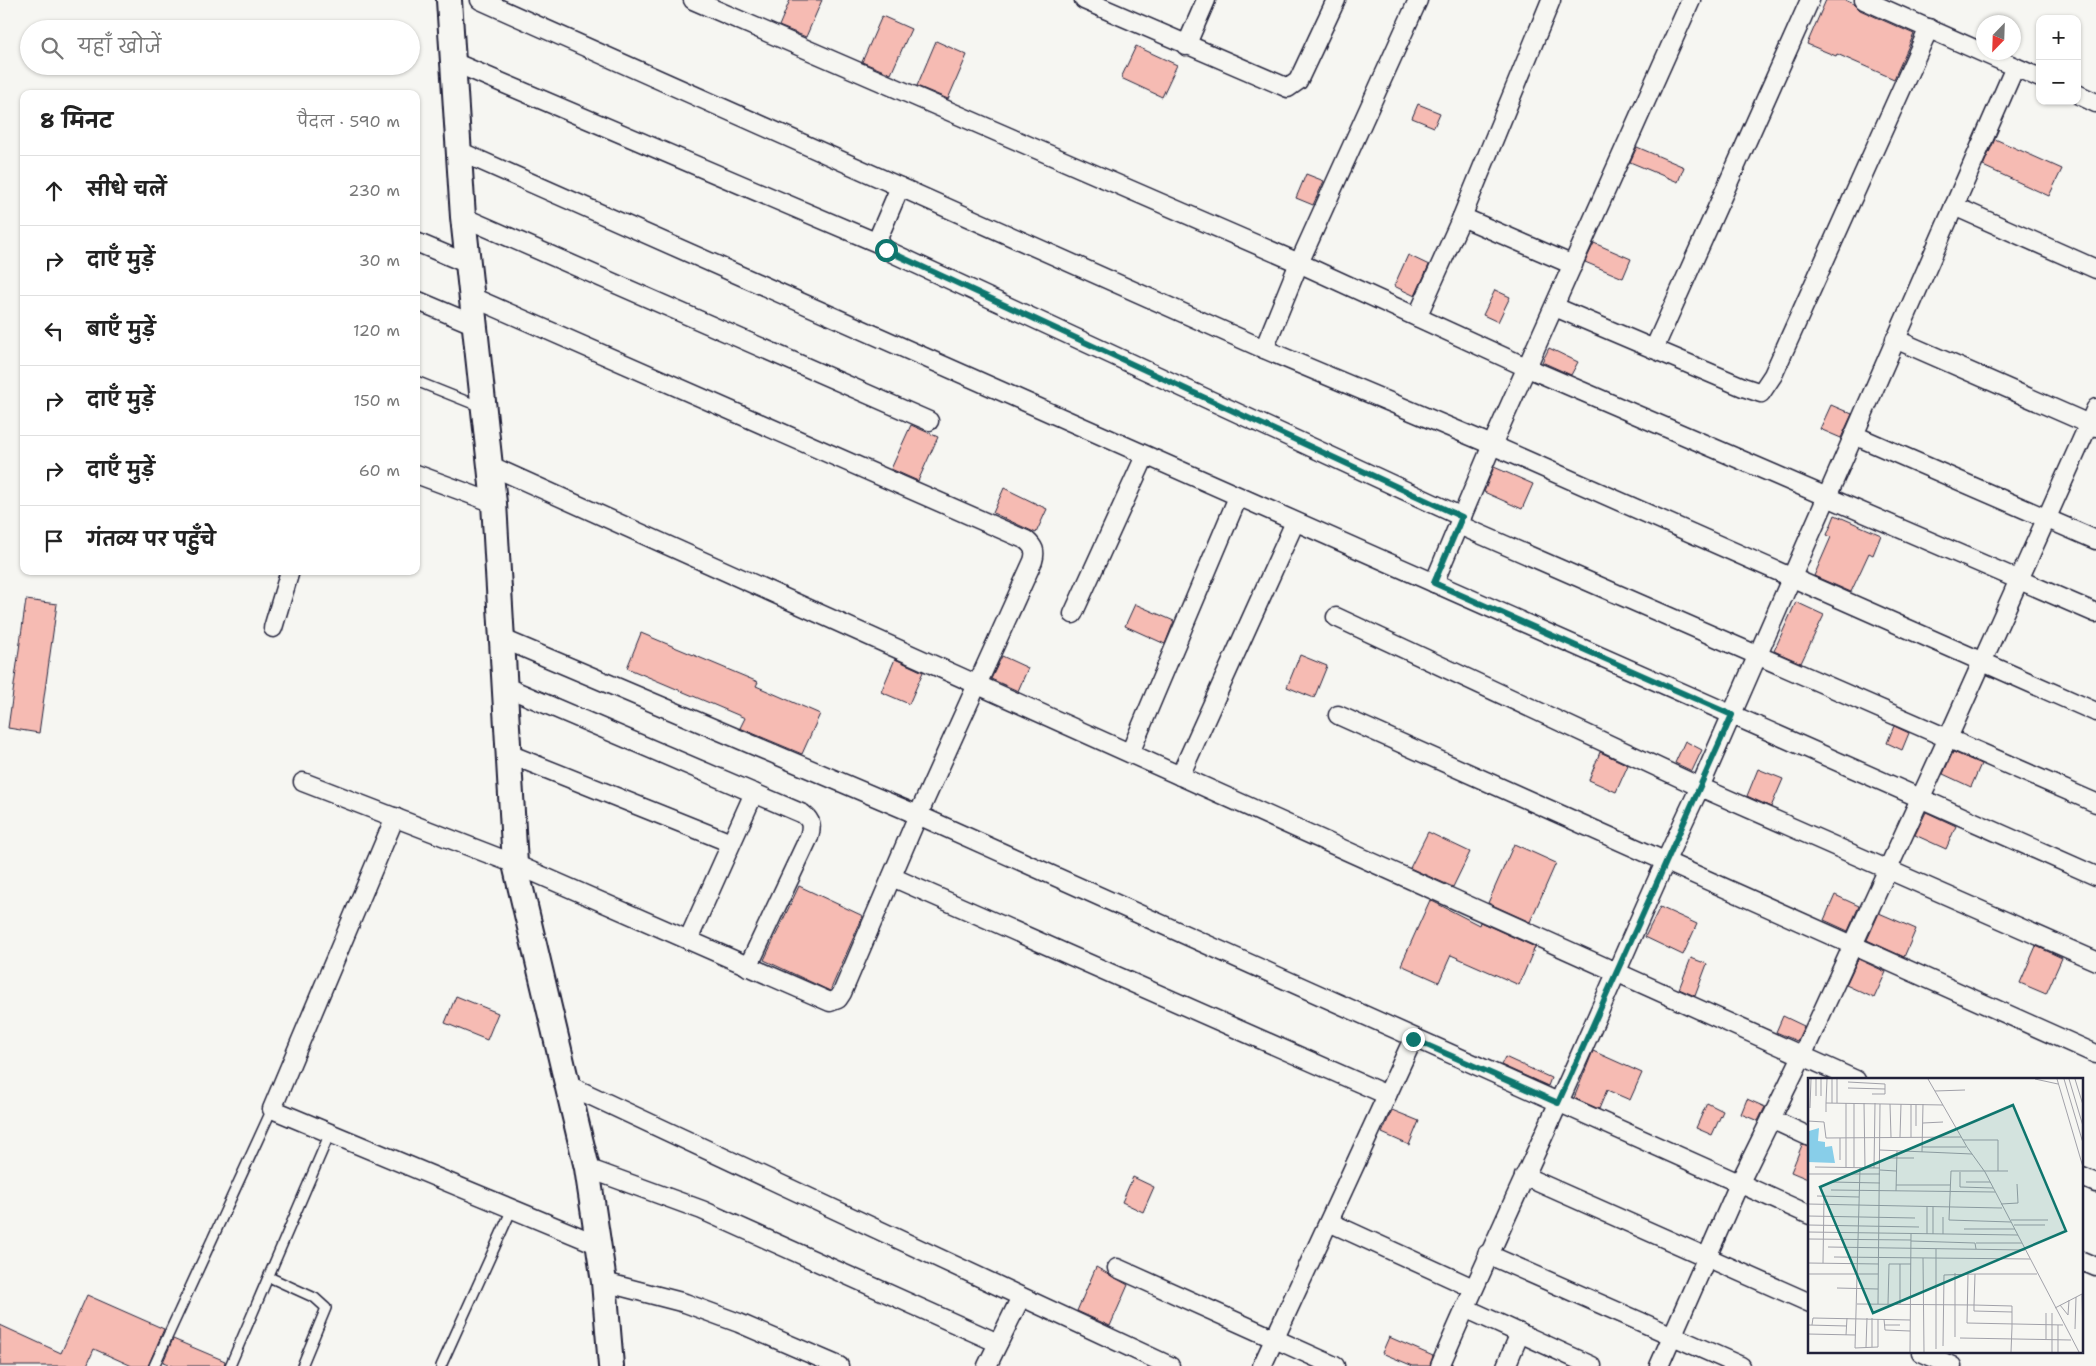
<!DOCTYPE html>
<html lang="hi">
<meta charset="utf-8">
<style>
body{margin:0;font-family:"Shantell Sans","Playpen Sans Deva",sans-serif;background:#f6f6f6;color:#222}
.controls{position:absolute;right:15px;top:15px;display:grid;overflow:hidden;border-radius:10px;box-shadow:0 1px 4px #0004}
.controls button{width:45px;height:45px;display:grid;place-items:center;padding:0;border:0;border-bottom:1px solid #e0e0e0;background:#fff;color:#222;font:25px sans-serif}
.compass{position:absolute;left:1976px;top:15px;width:45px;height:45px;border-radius:50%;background:#fff;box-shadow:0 1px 4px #0004;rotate:203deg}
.stop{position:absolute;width:15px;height:15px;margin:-11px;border:4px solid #0f766e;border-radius:50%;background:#fff}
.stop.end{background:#0f766e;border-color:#fff;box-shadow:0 1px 5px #0008}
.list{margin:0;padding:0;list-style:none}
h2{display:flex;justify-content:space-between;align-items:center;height:65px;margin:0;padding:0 20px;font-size:21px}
h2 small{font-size:16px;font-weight:400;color:#767676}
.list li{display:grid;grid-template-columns:32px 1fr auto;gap:15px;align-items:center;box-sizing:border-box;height:70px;padding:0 20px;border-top:1px solid #e0e0e0}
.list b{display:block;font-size:19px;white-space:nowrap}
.list em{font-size:16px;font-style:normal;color:#767676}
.icon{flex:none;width:28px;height:28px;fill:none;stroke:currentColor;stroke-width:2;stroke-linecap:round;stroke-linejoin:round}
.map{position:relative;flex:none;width:2096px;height:1366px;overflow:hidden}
.search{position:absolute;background:#fff;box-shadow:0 1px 4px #0004;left:20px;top:20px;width:400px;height:55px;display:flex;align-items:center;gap:12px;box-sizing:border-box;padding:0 18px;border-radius:28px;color:#767676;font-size:19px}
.panel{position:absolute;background:#fff;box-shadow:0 1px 4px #0004;left:20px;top:90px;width:400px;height:485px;border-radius:10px}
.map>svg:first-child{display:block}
.building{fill:#f6bbb3;stroke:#22223b}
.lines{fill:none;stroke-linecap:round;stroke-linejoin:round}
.lane-casing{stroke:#22223b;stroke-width:12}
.street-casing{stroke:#22223b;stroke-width:21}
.secondary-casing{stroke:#22223b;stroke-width:28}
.lane{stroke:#f6f6f2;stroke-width:9}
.street{stroke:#f6f6f2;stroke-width:18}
.secondary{stroke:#f6f6f2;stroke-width:24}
.route{stroke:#0f766e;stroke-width:6}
.inset-road{fill:none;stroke:#a1a1a9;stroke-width:1}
.view{fill:#0f766e;fill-opacity:0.15;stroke:#0f766e;stroke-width:2.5}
.inset-edge{fill:none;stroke:#22223b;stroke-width:2.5}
</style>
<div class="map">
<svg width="2096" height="1366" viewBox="0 0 2096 1366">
<rect width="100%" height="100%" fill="#f6f6f2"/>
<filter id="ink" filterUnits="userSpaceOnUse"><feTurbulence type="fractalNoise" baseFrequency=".02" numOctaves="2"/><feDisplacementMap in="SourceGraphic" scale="10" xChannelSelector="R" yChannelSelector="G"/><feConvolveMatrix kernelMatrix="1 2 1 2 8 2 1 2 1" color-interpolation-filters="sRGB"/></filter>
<g filter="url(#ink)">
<!-- building -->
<g class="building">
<polygon points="790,0 822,0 806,37 779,26"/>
<polygon points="1826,0 1845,0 1854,4 1860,10 1914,34 1894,79 1837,54 1836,56 1807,44"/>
<polygon points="882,16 911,29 891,74 862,62"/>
<polygon points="936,41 967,55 948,99 917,86"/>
<polygon points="1136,46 1177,65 1162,97 1121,78"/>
<polygon points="1418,104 1440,113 1434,127 1412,118"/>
<polygon points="1995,139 2062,169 2049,196 1983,166"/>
<polygon points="1637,147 1684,167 1678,182 1630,162"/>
<polygon points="1306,174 1324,181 1313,205 1296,198"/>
<polygon points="1594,243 1631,259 1623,278 1585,262"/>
<polygon points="1408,255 1429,265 1415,296 1394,286"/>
<polygon points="1495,290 1510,297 1498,322 1483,315"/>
<polygon points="1549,348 1578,362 1571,375 1542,362"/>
<polygon points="1831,405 1852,414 1841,438 1820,429"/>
<polygon points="911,425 938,437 918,481 891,469"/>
<polygon points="1494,467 1533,484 1522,509 1484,492"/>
<polygon points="1004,488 1047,509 1036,533 993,513"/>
<polygon points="1835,515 1881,535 1873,555 1869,553 1851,592 1814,576 1831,537 1827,535"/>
<polygon points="26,600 57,604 39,733 8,728"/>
<polygon points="1796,602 1824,615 1801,663 1774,651"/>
<polygon points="1135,604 1174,621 1165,644 1125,626"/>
<polygon points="641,633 758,682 756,686 820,714 802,754 740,728 745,718 627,668"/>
<polygon points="1300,655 1327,666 1314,698 1287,687"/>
<polygon points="1002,656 1028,668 1018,691 991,679"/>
<polygon points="895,659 923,672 909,704 881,692"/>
<polygon points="1894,726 1909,733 1902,750 1887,743"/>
<polygon points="1685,741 1702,750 1692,771 1675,763"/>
<polygon points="1600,752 1628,765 1616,792 1589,780"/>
<polygon points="1953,752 1981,764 1971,787 1943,774"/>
<polygon points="1758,769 1783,779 1771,807 1747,796"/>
<polygon points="1926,812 1956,826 1946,849 1915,835"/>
<polygon points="1428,832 1470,852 1453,887 1410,868"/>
<polygon points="1514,844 1556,863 1530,922 1488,903"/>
<polygon points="799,886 863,916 830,991 764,960"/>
<polygon points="1835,895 1859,906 1848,931 1824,920"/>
<polygon points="1430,900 1479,925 1480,922 1535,947 1519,985 1451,955 1439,982 1401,965"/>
<polygon points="1660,907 1697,924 1683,955 1645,937"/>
<polygon points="1879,913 1916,929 1904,957 1867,940"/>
<polygon points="2036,946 2062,958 2046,994 2020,983"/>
<polygon points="1691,958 1707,964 1695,996 1679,989"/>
<polygon points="1858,959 1886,972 1874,998 1846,985"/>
<polygon points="456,996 498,1013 487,1040 445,1023"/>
<polygon points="1783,1016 1804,1026 1797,1041 1776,1032"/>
<polygon points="1593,1051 1642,1073 1630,1100 1607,1090 1599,1109 1574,1098"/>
<polygon points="1505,1057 1551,1078 1548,1086 1501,1065"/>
<polygon points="1747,1099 1765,1107 1758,1121 1741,1114"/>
<polygon points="1707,1103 1723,1111 1712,1135 1696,1128"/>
<polygon points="1392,1110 1419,1121 1409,1145 1382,1133"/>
<polygon points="1802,1145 1810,1147 1810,1180 1791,1172"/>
<polygon points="1133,1177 1154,1187 1143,1212 1122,1202"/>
<polygon points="1096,1267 1128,1285 1110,1326 1077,1311"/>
<polygon points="87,1295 164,1329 148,1366 132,1366 94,1349 87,1365 89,1366 0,1366 0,1325 61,1353"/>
<polygon points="1389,1337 1433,1356 1430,1366 1413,1366 1382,1353"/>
<polygon points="173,1339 225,1361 224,1366 173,1366 163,1362"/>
</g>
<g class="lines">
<defs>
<g id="lane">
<polyline points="416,381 481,407"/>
<polyline points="269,1277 315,1298 326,1308 302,1366"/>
<polyline points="154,1366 272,1109"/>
<polyline points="230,1366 330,1133"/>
<polyline points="441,1366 512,1209"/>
</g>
<g id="street">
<polyline points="480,0 1264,349 1492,445 2096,712"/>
<polyline points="693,0 1299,263 1528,368 2096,613"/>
<polyline points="1084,0 1288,88 1298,81 1336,0"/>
<polyline points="1864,0 2040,78"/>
<polyline points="1186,46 1206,0"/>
<polyline points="451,61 880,244"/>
<polyline points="2077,94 2096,103"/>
<polyline points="459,151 2096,876"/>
<polyline points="900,187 879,236 880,244 886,250 1462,517"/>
<polyline points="1954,206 2096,269"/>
<polyline points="463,217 929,421"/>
<polyline points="1462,217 1573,265"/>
<polyline points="416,242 468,264"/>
<polyline points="416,300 475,325"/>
<polyline points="1555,307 1743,387 1761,393 1773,375 1929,28"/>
<polyline points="1417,317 1462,217 1551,0"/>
<polyline points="1895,339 2096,427"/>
<polyline points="1264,349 1299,263 1418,0"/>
<polyline points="1654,349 1810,0"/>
<polyline points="1854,435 2096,540"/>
<polyline points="489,465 1856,1080"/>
<polyline points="416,474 494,503"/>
<polyline points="1459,525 2096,803"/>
<polyline points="1434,583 1492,445 1691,0"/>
<polyline points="1073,614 1145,456"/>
<polyline points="1336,617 1700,787 2096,961"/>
<polyline points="273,628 290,571"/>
<polyline points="503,639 918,815 1810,1215"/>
<path d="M506 687 803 814C812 821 812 826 809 837L748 967"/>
<polyline points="1338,715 2096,1054"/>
<polyline points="1130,753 1238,497"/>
<polyline points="509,754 731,843"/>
<polyline points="1180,776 1295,522"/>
<path d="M303 782 515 864 830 1002 838 999 842 993 918 815 1033 561C1036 551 1034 547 1026 540L472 297"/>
<polyline points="395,817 272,1109 599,1245"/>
<polyline points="892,877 1387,1095"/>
<polyline points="688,940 754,793"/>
<polyline points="568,1085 1170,1366"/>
<polyline points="1771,1119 1810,1137"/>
<polyline points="587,1168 702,1210 998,1343"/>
<polyline points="1524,1176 1810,1303"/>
<polyline points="2082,1177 2096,1183"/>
<polyline points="1329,1222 1473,1288"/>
<polyline points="1487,1254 1741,1366"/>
<polyline points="2082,1261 2096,1267"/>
<polyline points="1117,1268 1335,1366"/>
<polyline points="604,1282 685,1303 739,1323 839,1366"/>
<polyline points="1465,1308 1592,1366"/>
<polyline points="1921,1352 1952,1366"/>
<polyline points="987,1366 1021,1297"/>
<polyline points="1262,1366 1413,1039"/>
<path d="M1440 1366C1478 1278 1518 1191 1558 1104 1606 999 1650 891 1700 787L2015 67"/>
<polyline points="1506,1366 1520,1333"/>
<polyline points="1659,1366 1739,1184 1802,1056 1948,738 2096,408"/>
</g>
<polyline id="secondary" points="449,0 463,217 494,503 515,864 587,1168 604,1282 611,1366"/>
</defs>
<!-- lane casing -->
<use href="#lane" class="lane-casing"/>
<!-- street casing -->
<use href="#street" class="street-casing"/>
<!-- secondary casing -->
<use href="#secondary" class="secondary-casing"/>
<!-- lane -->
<use href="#lane" class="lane"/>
<!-- street -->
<use href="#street" class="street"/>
<!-- secondary -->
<use href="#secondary" class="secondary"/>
</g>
</g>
<g class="lines" filter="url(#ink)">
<!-- route -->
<polyline class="route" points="886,250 1462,517 1434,583 1732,715 1558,1103 1413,1039"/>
</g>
<!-- overview -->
<g transform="translate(1808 1078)">
<rect width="275" height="275" fill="#f6f6f2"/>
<path d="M11 50 10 63 17 64V69L24 68 27 85 0 84 1 53Z" fill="#88cee9"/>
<path class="inset-road" d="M120 1 159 69 177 94 271 274M227 1 250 6M249 1 275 89M256 1 275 65M261 1 275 48M267 1 275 27M40 4 77 6V16H64M40 10 77 11M127 13 157 12M8 18V1M13 18V1M18 25 19 1M24 25V1M29 25V1M56 25 57 90M82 26 83 59M2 30 3 1M18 34V25L135 27M0 43 16 44 18 60 153 59M115 45 135 44M108 48V26M92 59 93 26M103 59V26M155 62H190V93M114 69H158M72 72 164 76M114 74 115 26M79 80H106M32 82V60M7 89 72 90M38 89V25M46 89V25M52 90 47 270 70 269V241M66 90 67 25M72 92 88 93M200 93H143L141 142 203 144M152 94V109L185 110M0 96H72M23 104 72 105M158 104H182M88 107H142M23 112 187 114M88 113 89 73M9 118 51 119M0 126 194 130M193 126 210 125 209 106M125 128V156M0 138 107 140M203 142H240M0 147 111 149M206 147H237M156 151H207M0 154 210 157M119 156V128M135 156V139M0 161 103 162M103 163 167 165 168 171M168 165H214M20 169 217 172M26 179 222 181M115 180 116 274M0 185 71 186M15 185 16 119M0 196H70M160 196 159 245 255 247M29 210 70 211M274 216 275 262M49 226 166 227 167 196H229M70 226 72 26M80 226 81 186H103M92 226V186M252 227 260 237 261 222M247 230 274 216M76 241 77 252 102 253M0 247 39 248M4 247 5 240 102 242M76 247H92M267 251 268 219M0 256 47 257M38 257 39 240M147 259V195M152 260 263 262M238 261V235M135 268 136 197 167 196M58 269 59 240M64 269V240M128 271V171M102 274 103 156M203 274 204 249V228L166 227V233L204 234M244 274V235M250 274V247"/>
<path class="view" d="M205 27 258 153 65 235 12 109Z"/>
<rect width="275" height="275" class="inset-edge"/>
</g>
</svg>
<div class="controls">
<button>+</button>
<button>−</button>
</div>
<svg class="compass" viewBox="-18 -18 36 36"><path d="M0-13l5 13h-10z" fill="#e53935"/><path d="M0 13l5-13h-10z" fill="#767676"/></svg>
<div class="stop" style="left:886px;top:250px"></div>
<div class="stop end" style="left:1413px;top:1039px"></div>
<div class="search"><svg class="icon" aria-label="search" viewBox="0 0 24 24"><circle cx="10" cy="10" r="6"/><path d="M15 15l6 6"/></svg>यहाँ खोजें</div>
<section class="panel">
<h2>8 मिनट<small>पैदल · 590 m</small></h2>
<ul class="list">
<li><svg class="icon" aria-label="ahead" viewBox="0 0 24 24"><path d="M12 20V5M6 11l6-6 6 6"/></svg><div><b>सीधे चलें</b></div><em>230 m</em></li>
<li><svg class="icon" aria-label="right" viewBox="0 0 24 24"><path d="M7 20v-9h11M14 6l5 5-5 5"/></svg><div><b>दाएँ मुड़ें</b></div><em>30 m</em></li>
<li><svg class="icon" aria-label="left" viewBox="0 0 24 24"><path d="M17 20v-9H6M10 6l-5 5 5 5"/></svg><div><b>बाएँ मुड़ें</b></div><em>120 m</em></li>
<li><svg class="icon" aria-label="right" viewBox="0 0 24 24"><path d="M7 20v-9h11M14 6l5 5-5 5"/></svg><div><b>दाएँ मुड़ें</b></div><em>150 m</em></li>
<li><svg class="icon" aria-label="right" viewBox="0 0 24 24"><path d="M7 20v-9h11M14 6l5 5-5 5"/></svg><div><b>दाएँ मुड़ें</b></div><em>60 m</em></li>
<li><svg class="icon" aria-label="arrive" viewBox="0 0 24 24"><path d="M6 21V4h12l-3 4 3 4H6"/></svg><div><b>गंतव्य पर पहुँचे</b></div></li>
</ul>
</section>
</div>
